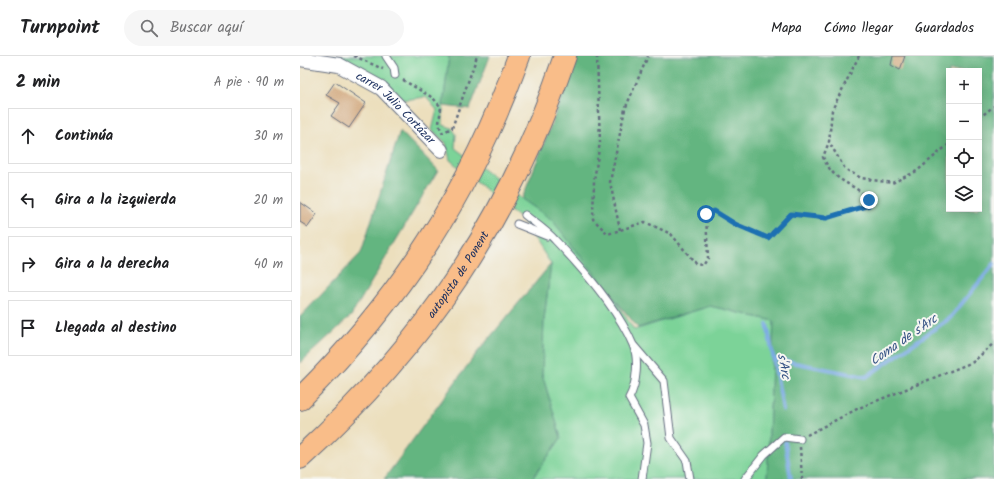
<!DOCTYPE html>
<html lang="es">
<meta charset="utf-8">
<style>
body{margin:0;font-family:Kalam,sans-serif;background:#f6f6f6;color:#202124}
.controls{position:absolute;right:12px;top:12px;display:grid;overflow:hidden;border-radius:0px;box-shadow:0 2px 10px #0003}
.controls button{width:36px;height:36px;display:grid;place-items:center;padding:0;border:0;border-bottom:1px solid #e0e0e0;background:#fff;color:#202124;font:20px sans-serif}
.stop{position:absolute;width:12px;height:12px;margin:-9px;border:3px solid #1f6fb2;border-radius:50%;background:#fff}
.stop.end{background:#1f6fb2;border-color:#fff;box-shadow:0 1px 4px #0008}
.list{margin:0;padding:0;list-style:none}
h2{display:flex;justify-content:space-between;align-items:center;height:52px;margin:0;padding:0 16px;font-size:17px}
h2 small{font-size:13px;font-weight:400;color:#757577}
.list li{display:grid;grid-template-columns:26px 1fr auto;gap:12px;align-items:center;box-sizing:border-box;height:56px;margin:0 8px 8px;padding:0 8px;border:1px solid #e0e0e0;border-radius:0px}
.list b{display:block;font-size:15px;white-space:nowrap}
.list em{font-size:13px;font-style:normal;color:#757577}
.icon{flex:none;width:22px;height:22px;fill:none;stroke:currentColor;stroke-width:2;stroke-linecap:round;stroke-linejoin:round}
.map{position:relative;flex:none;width:694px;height:423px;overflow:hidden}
header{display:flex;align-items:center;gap:24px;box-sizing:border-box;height:56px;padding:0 20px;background:#fff;border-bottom:1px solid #e0e0e0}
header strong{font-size:19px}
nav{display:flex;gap:22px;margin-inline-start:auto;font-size:14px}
.search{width:280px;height:36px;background:#f6f6f6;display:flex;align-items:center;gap:10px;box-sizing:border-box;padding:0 14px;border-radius:22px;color:#757577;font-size:15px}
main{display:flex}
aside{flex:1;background:#fff}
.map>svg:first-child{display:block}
.green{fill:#7bd398;stroke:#4b817b}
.forest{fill:#64b580;stroke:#40726f;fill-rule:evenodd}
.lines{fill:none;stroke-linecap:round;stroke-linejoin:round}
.stream{stroke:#78a9e3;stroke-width:4}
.building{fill:#d3ab82}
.lane-casing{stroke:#646d7f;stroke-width:9}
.street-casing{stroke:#646d7f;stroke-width:16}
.highway-casing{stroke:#646d7f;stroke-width:24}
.path{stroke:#646d7f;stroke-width:2.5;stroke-dasharray:3 3;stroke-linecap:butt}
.lane{stroke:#fff;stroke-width:7}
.street{stroke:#fff;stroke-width:14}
.highway{stroke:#f9bd89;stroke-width:22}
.route{stroke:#1f6fb2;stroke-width:5}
.labels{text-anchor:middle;stroke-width:4;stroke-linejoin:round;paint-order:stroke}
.street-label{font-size:12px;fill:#1b2f5e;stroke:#f6f6f2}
.water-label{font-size:13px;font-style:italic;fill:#375486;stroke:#f6f6f2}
</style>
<header>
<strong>Turnpoint</strong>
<div class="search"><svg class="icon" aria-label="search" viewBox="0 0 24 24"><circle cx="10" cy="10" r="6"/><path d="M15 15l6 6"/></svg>Buscar aquí</div>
<nav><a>Mapa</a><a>Cómo llegar</a><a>Guardados</a></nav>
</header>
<main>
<aside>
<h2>2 min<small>A pie · 90 m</small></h2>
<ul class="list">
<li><svg class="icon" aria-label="ahead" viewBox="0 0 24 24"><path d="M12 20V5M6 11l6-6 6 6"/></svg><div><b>Continúa</b></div><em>30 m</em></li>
<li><svg class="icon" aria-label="left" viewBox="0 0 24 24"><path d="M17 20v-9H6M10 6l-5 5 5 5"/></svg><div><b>Gira a la izquierda</b></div><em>20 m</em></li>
<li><svg class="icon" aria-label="right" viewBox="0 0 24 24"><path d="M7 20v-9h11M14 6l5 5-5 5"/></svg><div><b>Gira a la derecha</b></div><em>40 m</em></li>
<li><svg class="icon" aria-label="arrive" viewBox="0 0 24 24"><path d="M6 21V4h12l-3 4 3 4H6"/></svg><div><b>Llegada al destino</b></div></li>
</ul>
</aside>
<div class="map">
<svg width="694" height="423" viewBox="0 0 694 423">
<rect width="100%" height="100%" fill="#f6f6f2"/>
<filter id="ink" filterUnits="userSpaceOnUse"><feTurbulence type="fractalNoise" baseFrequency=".025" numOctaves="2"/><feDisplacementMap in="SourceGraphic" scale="8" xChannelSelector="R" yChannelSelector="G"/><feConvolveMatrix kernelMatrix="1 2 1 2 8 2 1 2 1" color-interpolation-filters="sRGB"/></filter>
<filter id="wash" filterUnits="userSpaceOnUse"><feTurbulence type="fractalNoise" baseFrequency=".012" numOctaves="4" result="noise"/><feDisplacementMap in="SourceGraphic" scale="16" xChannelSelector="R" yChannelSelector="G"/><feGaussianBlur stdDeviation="0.9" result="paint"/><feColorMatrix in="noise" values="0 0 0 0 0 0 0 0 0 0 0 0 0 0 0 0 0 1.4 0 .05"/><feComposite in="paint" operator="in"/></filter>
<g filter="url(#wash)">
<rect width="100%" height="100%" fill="#ecdfbd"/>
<!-- green -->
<path class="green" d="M32 0H149L143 50V69L152 72 156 78 155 92 222 143 252 163 316 245 334 274 410 250 474 265 467 423H232L261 382 242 318 244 263 251 208 224 166 150 104 146 87 132 74 137 54 126 41 102 44C81 25 60 7 32 0Z"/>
<!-- forest -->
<g class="forest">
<polygon points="149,0 190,0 170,53 143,50"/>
<path d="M278 0H694V423H467L474 265 410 250 338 272 252 164 222 143ZM649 15H679V153H649Z"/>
<polygon points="100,75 138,114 51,260 0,307 0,261 61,197"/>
<polygon points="251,208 244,263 242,318 261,382 232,423 84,423 176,298"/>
</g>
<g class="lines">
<!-- stream -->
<g class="stream">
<polyline points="467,268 483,354"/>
<polyline points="476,303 566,321 650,262 694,208"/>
<polyline points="485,386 491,423"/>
</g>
</g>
<g id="blocks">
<!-- building -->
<g class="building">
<polygon points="593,0 605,0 600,14 591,9"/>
<polygon points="35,26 66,47 49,72 31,60 40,47 26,39"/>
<polygon points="0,146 17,158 8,171 0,166"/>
</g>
</g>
</g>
<g filter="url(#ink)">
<use href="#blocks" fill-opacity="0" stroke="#646d7f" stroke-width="1"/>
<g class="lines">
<defs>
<g id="lane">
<polyline points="86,0 94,12 95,19"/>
<path d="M225 159C235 167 247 175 255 184 282 212 318 253 333 289 339 303 337 328 329 342L344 369 347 387 342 423"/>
<polyline points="217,168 247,180"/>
<polyline points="334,290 364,325 371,382 387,405 390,423"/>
<polyline points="445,423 464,399 484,381 500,383"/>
</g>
<g id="street">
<path id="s1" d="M0 3 39 9 81 32 141 94"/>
</g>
<g id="highway">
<path d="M0 343C101 243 171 134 219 0"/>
<path id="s2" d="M0 402C126 287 210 162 265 0"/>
</g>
</defs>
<!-- lane casing -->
<use href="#lane" class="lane-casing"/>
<!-- street casing -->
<use href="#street" class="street-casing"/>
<!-- highway casing -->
<use href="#highway" class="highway-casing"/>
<!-- path -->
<g class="path">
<polyline points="54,0 83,13"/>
<path d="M297 0 300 86 294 125 293 163 308 178 345 166 371 178 397 209 404 208 408 202 406 158 414 155 435 168 467 182 491 158 526 162 569 149V144C553 125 535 129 523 101L529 86"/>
<polyline points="559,0 532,54 529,86 545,113 561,122 592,127 617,115 649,88"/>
<polyline points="103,24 133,42 141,51 139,67 141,75"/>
<polyline points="679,62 694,50"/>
<polyline points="141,77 152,72 177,0"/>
<polyline points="320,174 310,126 325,53 348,0"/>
<polyline points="507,379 559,352 673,306 694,287"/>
<polyline points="500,391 502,423"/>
</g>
<!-- lane -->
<use href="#lane" class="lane"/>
<!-- street -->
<use href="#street" class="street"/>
<!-- highway -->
<use href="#highway" class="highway"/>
</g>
</g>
<g class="lines" filter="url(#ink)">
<!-- route -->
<polyline class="route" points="406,158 414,155 435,168 468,182 491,158 526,162 569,149 569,144"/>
</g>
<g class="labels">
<!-- street labels -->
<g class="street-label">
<text dy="4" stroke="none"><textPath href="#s1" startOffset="111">carrer Julio Cortázar</textPath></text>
<text dy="4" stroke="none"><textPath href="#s2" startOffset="243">autopista de Ponent</textPath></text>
</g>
<!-- water labels -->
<g class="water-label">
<text transform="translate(603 283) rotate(-35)" y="5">Coma de s'Arc</text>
<text transform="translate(485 310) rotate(80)" y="5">s'Arc</text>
</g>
</g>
</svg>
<div class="controls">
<button>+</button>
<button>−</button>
<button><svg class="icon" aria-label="locate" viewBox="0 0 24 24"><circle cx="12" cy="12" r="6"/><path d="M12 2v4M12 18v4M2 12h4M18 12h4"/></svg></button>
<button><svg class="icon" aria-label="layers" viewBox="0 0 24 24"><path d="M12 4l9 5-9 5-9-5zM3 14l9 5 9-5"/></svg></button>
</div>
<div class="stop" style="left:406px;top:158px"></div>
<div class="stop end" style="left:569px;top:144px"></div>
</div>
</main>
